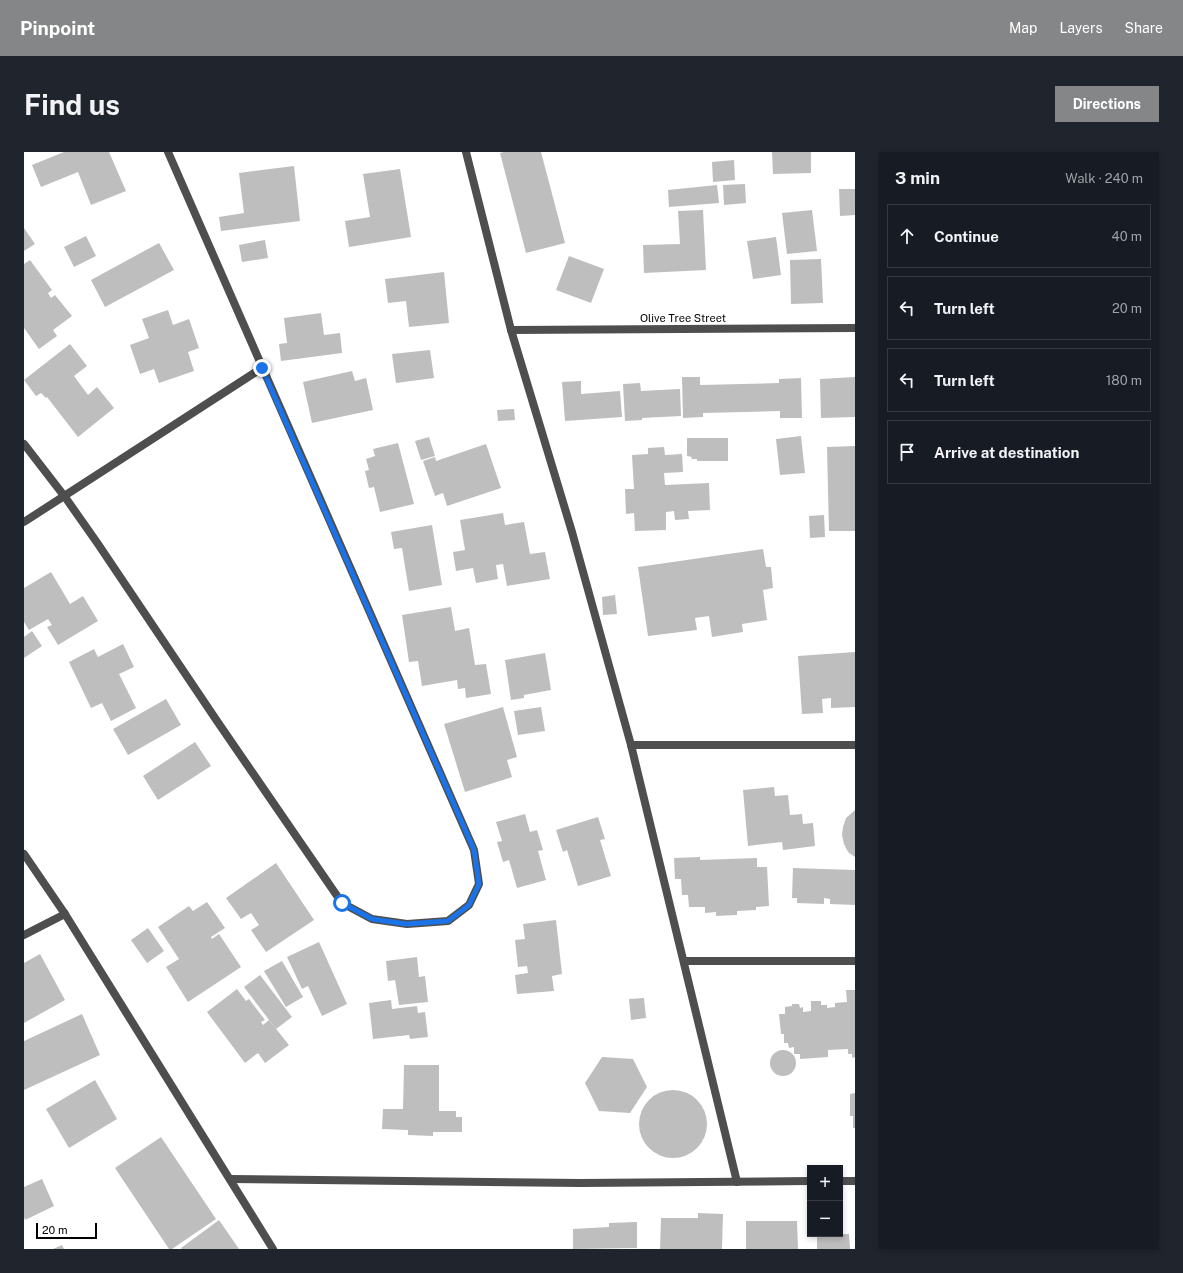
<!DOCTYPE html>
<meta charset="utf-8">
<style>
body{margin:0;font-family:"Public Sans",sans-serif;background:#20242c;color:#f1f3f6}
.controls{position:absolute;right:12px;bottom:12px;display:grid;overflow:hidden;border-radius:0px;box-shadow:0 2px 6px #0003}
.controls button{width:36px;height:36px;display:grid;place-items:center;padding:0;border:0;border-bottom:1px solid #363941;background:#171b24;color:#f1f3f6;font:20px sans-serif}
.scale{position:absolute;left:12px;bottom:10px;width:61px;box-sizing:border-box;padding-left:4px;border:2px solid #000;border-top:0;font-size:11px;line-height:14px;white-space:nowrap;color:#000;-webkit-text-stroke:3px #fff;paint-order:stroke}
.stop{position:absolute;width:12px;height:12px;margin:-9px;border:3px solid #1a73e8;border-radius:50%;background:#fff}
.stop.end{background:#1a73e8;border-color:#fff;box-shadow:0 1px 4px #0008}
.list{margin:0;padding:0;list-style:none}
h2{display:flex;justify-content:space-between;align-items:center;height:52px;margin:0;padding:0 16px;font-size:17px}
h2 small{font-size:13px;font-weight:400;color:#9ea1a6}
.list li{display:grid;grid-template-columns:26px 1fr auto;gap:12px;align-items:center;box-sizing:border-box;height:64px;margin:0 8px 8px;padding:0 8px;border:1px solid #363941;border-radius:0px}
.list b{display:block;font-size:15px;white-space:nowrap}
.list em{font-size:13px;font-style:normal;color:#9ea1a6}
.icon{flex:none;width:22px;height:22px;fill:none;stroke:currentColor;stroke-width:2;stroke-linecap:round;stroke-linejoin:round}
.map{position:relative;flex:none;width:831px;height:1097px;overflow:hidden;border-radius:0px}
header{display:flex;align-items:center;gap:24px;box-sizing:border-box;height:56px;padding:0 20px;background:#858687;color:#fff}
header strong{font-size:19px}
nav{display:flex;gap:22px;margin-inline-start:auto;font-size:14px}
.intro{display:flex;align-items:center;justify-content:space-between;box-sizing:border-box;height:96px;padding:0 24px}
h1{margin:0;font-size:28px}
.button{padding:10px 18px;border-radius:0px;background:#858687;color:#fff;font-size:14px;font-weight:700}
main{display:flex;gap:24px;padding:0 24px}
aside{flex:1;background:#171b24;border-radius:0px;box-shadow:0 2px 6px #0003}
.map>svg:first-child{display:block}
.building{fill:#bebebe}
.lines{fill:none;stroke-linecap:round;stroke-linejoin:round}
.minor{stroke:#4e4e4e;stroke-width:8}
.route{stroke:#1a73e8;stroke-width:5}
.labels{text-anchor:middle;stroke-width:4;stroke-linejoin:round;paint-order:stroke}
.street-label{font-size:11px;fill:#000;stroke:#fff}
</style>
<header>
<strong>Pinpoint</strong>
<nav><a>Map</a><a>Layers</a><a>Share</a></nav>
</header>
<div class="intro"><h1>Find us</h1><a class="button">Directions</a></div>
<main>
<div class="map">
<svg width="831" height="1097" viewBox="0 0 831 1097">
<rect width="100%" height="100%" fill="#fff"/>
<!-- building -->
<g class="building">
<polygon points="40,0 85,0 102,39 67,53 54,20 17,35 8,13"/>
<polygon points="480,0 517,0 541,91 502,101 476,1"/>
<polygon points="748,0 787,0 787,21 749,22"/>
<polygon points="710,8 711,28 689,30 688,10"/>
<polygon points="270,14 276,69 197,79 195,65 220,61 215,21"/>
<polygon points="376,17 387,85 325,95 321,69 346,65 339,22"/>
<polygon points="721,32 722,51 700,53 699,33"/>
<polygon points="693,33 695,51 645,55 644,38"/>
<polygon points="815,37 831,37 831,63 816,64"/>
<polygon points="679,58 682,118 620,121 619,93 656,92 654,59"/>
<polygon points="788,58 793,99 763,102 758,61"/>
<polygon points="0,76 11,92 0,99"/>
<polygon points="62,84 72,104 50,115 40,95"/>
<polygon points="752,85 757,123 729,127 723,89"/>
<polygon points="241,88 244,106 218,110 215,93"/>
<polygon points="135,91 150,118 81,155 67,128"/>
<polygon points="545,104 580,117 567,151 532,138"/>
<polygon points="797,107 799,151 767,152 766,108"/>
<polygon points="6,108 28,138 24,141 27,146 31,143 48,164 29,178 33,184 15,197 0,176 0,112"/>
<polygon points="420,120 425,171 385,175 382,149 364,151 361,127"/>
<polygon points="144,158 149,173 165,167 175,196 164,200 170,219 135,231 130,217 116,222 106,193 125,186 118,167"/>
<polygon points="297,161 300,183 316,181 318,201 257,209 255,192 263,191 260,166"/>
<polygon points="46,192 63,214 50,224 64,243 73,235 90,256 54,285 23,245 22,246 17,241 12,244 0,228"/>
<polygon points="406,198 410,226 372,231 368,202"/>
<polygon points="328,219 331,229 342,226 349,258 288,271 279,230"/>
<polygon points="658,225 676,225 676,233 755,231 755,227 777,226 778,266 756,266 756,259 679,261 679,265 659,266"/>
<polygon points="831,225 831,265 797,266 796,227"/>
<polygon points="557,229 557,242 596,239 598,265 541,269 538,230"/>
<polygon points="616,231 617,239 656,237 657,264 618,266 618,268 601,269 599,232"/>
<polygon points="490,257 491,268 474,269 473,258"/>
<polygon points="777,284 781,321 756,323 752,287"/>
<polygon points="405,285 411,304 397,308 391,289"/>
<polygon points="663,286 704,286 704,309 673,309 673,307 667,307 668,305 663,304"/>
<polygon points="374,291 390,352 356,360 350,335 345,336 341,319 345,318 342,307 351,304 349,297"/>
<polygon points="462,292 477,336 423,354 419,341 411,344 399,309 411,305 412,309"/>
<polygon points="831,294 831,379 805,379 803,295"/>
<polygon points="640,295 641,303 658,302 659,320 640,321 641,333 685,331 686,358 664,359 665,367 651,368 650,359 642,360 642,378 611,379 610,361 602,362 601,337 610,337 608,303 624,302 624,296"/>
<polygon points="479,361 481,373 500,370 506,402 521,400 526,427 483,434 479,412 472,413 474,427 452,431 449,416 432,419 429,400 441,398 436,368"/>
<polygon points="800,363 801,385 786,386 785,364"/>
<polygon points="408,373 418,433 385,439 378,396 370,397 367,380"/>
<polygon points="739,397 742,415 747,415 749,436 739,438 743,468 718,472 719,480 688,485 685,464 671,466 673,478 624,484 614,415"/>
<polygon points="27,420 46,452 59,444 74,469 34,493 23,475 28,473 24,467 5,478 0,470 0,436"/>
<polygon points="591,443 593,462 579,463 578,445"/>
<polygon points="427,455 431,479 445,476 451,513 462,512 467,542 442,546 441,536 434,537 433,528 398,534 394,509 385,510 378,463"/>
<polygon points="8,479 18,494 0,506 0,485"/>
<polygon points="99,492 110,515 95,522 112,556 87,569 78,551 67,556 45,510 70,497 74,505"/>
<polygon points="831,500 831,555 807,556 807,546 798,547 799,561 778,562 774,504"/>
<polygon points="521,501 527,538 500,543 500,546 487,548 481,508"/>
<polygon points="142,547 157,573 104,603 89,577"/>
<polygon points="479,555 493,605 483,608 488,625 441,640 420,572"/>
<polygon points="517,555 521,579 494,583 490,559"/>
<polygon points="171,590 187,614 134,648 119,624"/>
<polygon points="750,635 751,644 764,643 766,663 778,662 779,672 789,671 791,694 759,698 758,690 724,694 719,638"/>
<polygon points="831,658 831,705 824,700 820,692 818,683 819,675 822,666"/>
<polygon points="501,662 506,680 513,678 519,698 514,699 522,728 493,736 485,708 479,710 473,690 478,689 472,670"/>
<polygon points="574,665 581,687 576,688 587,724 554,734 543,698 539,700 532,678"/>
<polygon points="676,705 676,708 733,706 733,715 743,715 745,754 732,755 732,758 713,759 713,763 692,764 692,760 681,761 681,755 665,755 664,743 658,743 657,727 651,727 650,706"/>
<polygon points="252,711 290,768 242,800 227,778 235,773 227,761 217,767 202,746"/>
<polygon points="769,716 831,718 831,753 806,752 806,747 800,746 800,752 773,751 773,746 768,746"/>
<polygon points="183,750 201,776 187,785 188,787 195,782 217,815 164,850 142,815 155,807 134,775 165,754 169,759"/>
<polygon points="532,768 538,822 528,824 530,839 493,842 491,823 504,821 503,814 494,815 491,788 501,787 499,772"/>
<polygon points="124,776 140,799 123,811 107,788"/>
<polygon points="295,790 323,852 298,864 284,834 278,837 263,805"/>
<polygon points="16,802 41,848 0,871 0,811"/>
<polygon points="393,805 395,825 401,824 404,850 375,853 371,828 364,829 362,809"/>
<polygon points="258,809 279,845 262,855 240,819"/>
<polygon points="236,823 268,865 252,877 220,835"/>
<polygon points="213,837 222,849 225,847 241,868 237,870 239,873 245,868 265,893 241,911 234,901 221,911 183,860"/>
<polygon points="822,838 831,838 831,905 828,906 828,902 824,902 824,897 804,898 804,905 776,907 776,902 770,902 770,895 765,896 764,891 760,891 760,882 757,882 755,862 761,862 761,855 768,854 768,852 775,852 776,856 779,855 779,860 787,859 787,849 797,849 797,853 803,853 803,856 811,855 811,851 823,850"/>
<polygon points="620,846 622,866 607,868 605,847"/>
<polygon points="367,848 368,857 393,854 394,861 401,860 404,885 386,887 385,883 349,887 345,851"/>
<polygon points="58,862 76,903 0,938 0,889"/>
<circle cx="759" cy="911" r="13"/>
<polygon points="578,905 609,907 623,935 606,961 575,959 561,931"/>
<polygon points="380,913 415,913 415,959 432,959 432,965 438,965 438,980 409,980 409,984 384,983 384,978 358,977 359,957 379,957"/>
<polygon points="71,928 93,967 45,996 22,957"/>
<circle cx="649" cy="972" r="34"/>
<polygon points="831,941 831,976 829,976 829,964 826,964 826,942"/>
<polygon points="137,985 192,1067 148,1097 145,1097 91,1016"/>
<polygon points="18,1027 30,1054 1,1068 0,1065 0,1035"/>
<polygon points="674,1061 699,1062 698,1097 636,1097 637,1066 674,1066"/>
<polygon points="195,1068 215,1097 158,1097 157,1096"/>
<polygon points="722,1069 773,1069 774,1097 722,1097"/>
<polygon points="613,1070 613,1096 549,1097 549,1077 585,1075 585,1071"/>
<polygon points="816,1074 818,1074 818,1082 825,1082 826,1097 793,1097 793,1084 788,1084 788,1082 816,1082"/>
<polygon points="38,1093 40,1097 29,1097"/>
</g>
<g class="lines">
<!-- minor -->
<g class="minor">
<polyline points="442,0 487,178 548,380 607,593 713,1030"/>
<polyline points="487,178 831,176"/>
<polyline points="0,292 41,345 74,392 193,569 318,751 348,767 383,772 424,769 445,753 455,732 450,698 144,0"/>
<polyline points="0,370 238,216"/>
<polyline points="607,593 831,593"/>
<polyline points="0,702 41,762 249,1097"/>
<polyline points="0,783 41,762"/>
<polyline points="660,809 831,809"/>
<polyline points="206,1027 557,1031 786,1029"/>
<polyline points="816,1029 831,1029"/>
</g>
</g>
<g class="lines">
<!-- route -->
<polyline class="route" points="238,216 450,698 455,732 445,753 424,769 382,772 348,767 318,751"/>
</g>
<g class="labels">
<!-- street labels -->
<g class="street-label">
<text x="659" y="170">Olive Tree Street</text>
</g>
</g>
</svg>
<div class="controls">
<button>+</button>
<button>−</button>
</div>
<div class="scale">20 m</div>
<div class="stop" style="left:318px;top:751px"></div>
<div class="stop end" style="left:238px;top:216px"></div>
</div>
<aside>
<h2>3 min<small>Walk · 240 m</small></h2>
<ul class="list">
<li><svg class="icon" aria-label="ahead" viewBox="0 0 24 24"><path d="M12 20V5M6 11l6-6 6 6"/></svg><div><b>Continue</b></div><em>40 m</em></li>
<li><svg class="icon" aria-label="left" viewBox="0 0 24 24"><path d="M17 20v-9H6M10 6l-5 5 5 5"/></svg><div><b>Turn left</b></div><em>20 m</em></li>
<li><svg class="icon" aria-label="left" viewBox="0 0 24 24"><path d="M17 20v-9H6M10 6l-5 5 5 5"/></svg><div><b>Turn left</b></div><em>180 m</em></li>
<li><svg class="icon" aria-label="arrive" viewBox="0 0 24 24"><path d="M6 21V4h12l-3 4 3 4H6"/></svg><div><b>Arrive at destination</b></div></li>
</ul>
</aside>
</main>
